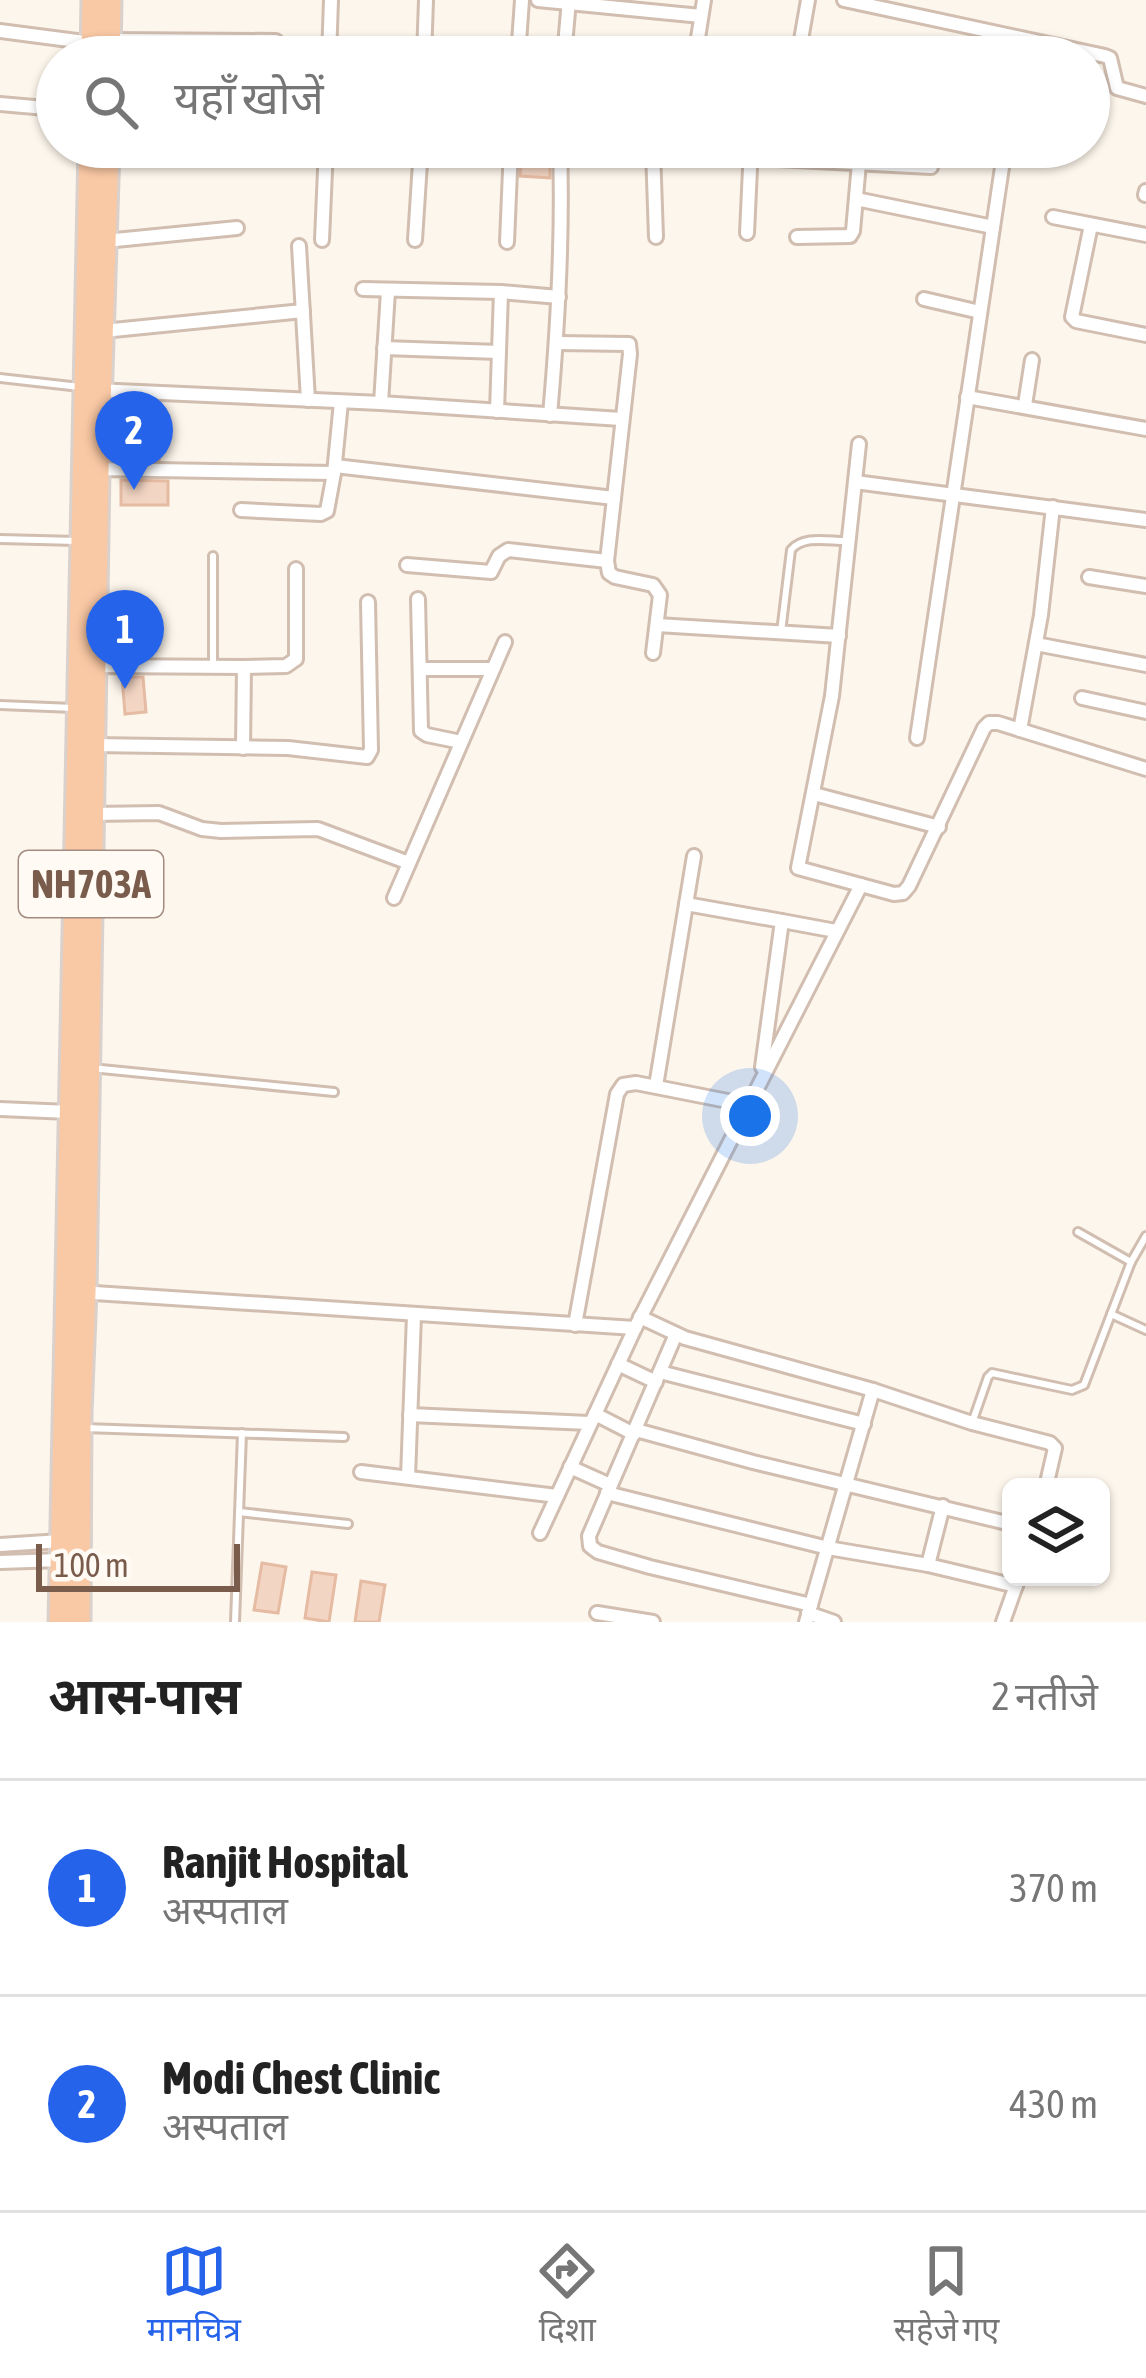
<!DOCTYPE html>
<html lang="hi">
<meta charset="utf-8">
<style>
body{margin:0;font-family:"Asap Condensed","Noto Sans Devanagari",sans-serif;background:#f2f2f2;color:#222}
.controls{position:absolute;right:36px;bottom:36px;display:grid;overflow:hidden;border-radius:18px;box-shadow:0 3px 9px #0004}
.controls button{width:108px;height:108px;display:grid;place-items:center;padding:0;border:0;border-bottom:3px solid #e0e0e0;background:#fff;color:#222;font:60px sans-serif}
.scale{position:absolute;left:36px;bottom:30px;width:204px;box-sizing:border-box;padding-left:12px;border:6px solid #7a5c4d;border-top:0;font-size:33px;line-height:42px;white-space:nowrap;color:#7a5c4d;-webkit-text-stroke:9px #fffaf3;paint-order:stroke}
.you{position:absolute;left:750px;top:1116px;width:42px;height:42px;margin:-30px;border:9px solid #fff;border-radius:50%;background:#1a73e8;box-shadow:0 0 0 18px #1a73e833}
.badge{display:grid;place-items:center;width:78px;height:78px;border-radius:50%;background:#2563eb;color:#fff;font-size:39px;font-weight:700}
.pin{position:absolute;translate:-50% -99px;filter:drop-shadow(0 3px 6px #0008)}
.pin::after{content:'';position:absolute;top:63px;width:42px;height:36px;background:inherit;clip-path:polygon(0 0,100% 0,50% 100%)}
.list{margin:0;padding:0;list-style:none}
h2{display:flex;justify-content:space-between;align-items:center;height:156px;margin:0;padding:0 48px;font-size:51px}
h2 small{font-size:39px;font-weight:400;color:#767676}
.list li{display:grid;grid-template-columns:78px 1fr auto;gap:36px;align-items:center;box-sizing:border-box;height:216px;padding:0 48px;border-top:3px solid #e0e0e0}
.list b{display:block;font-size:45px;white-space:nowrap}
.list p{margin:0;font-size:39px;white-space:nowrap;color:#767676}
.list em{font-size:39px;font-style:normal;color:#767676}
.icon{flex:none;width:66px;height:66px;fill:none;stroke:currentColor;stroke-width:2;stroke-linecap:round;stroke-linejoin:round}
.map{position:relative;flex:none;width:1146px;height:1622px;overflow:hidden}
.search{position:absolute;background:#fff;box-shadow:0 3px 9px #0004;left:36px;right:36px;top:36px;height:132px;display:flex;align-items:center;gap:30px;box-sizing:border-box;padding:0 42px;border-radius:66px;color:#767676;font-size:45px}
.sheet{height:588px;background:#fff}
nav{display:flex;justify-content:space-around;align-items:center;box-sizing:border-box;height:168px;border-top:3px solid #e0e0e0;background:#fff;font-size:33px;color:#767676}
nav a{display:grid;justify-items:center;gap:6px}
nav .on{color:#2563eb}
.map>svg:first-child{display:block}
.building{fill:#f3d5c3;stroke:#e6bba3;stroke-width:3}
.lines{fill:none;stroke-linecap:round;stroke-linejoin:round}
.service-casing{stroke:#d1beb0;stroke-width:12}
.minor-casing{stroke:#d1beb0;stroke-width:18}
.trunk-casing{stroke:#dad1cd;stroke-width:27}
.service{stroke:#fff;stroke-width:6}
.minor{stroke:#fff;stroke-width:12}
.trunk{stroke:#f9c8a4;stroke-width:21}
.labels{text-anchor:middle;stroke-width:10;stroke-linejoin:round;paint-order:stroke}
.shield{fill:#fffaf3;stroke:#a28b7f;stroke-width:3}
.shield-label{font-size:39px;font-weight:bold;fill:#7a5c4d}
</style>
<div class="map">
<svg width="1146" height="1622" viewBox="0 0 1146 1622">
<rect width="100%" height="100%" fill="#fdf6ec"/>
<!-- building -->
<g class="building">
<polygon points="522,149 550,151 550,178 520,176"/>
<polygon points="120,441 159,441 159,460 120,459"/>
<polygon points="121,480 168,481 168,505 121,505"/>
<polygon points="122,677 143,677 146,712 125,714"/>
<polygon points="262,1563 286,1567 278,1613 254,1610"/>
<polygon points="312,1572 336,1575 329,1622 305,1618"/>
<polygon points="361,1581 385,1585 379,1622 355,1622"/>
</g>
<g class="lines">
<defs>
<g id="service">
<polyline points="0,378 80,387"/>
<polyline points="0,539 77,541"/>
<path d="M781 632 791 550C803 535 828 541 845 541"/>
<polyline points="213,667 213,556"/>
<polyline points="0,705 74,708"/>
<polyline points="91,1068 334,1092"/>
<polyline points="1078,1232 1131,1262"/>
<polyline points="1111,1314 1146,1330"/>
<polyline points="973,1420 988,1377 992,1373 1072,1390 1084,1385 1131,1262 1146,1236"/>
<polyline points="85,1428 344,1437"/>
<polyline points="239,1512 348,1524"/>
<polyline points="235,1622 242,1433"/>
</g>
<g id="minor">
<polyline points="538,0 701,16"/>
<polyline points="844,0 1105,56 1110,58 1117,88 1146,96"/>
<polyline points="0,31 92,43"/>
<polyline points="109,40 276,41"/>
<polyline points="799,51 830,57"/>
<polyline points="329,57 331,0"/>
<polyline points="424,57 426,0"/>
<polyline points="518,57 522,0"/>
<polyline points="564,57 569,0"/>
<polyline points="695,57 704,0"/>
<polyline points="798,57 808,0"/>
<polyline points="0,104 57,109"/>
<polyline points="614,147 681,154 931,167"/>
<polyline points="653,150 656,237"/>
<polyline points="1145,195 1146,191"/>
<polyline points="856,199 993,227"/>
<polyline points="1053,217 1146,235"/>
<polyline points="1091,225 1072,317 1076,321 1146,335"/>
<polyline points="747,233 751,147"/>
<polyline points="797,237 850,236 853,231 859,163"/>
<polyline points="322,240 326,147"/>
<polyline points="415,240 421,147"/>
<polyline points="105,241 237,228"/>
<polyline points="507,242 511,147"/>
<polyline points="299,246 308,400"/>
<polyline points="363,289 501,292 559,297"/>
<polyline points="924,299 980,312"/>
<polyline points="103,331 303,311"/>
<polyline points="557,343 629,344 630,354 607,561 609,573 615,577 653,585 660,595 653,653"/>
<polyline points="384,348 499,352"/>
<polyline points="95,390 381,403 621,419"/>
<polyline points="967,397 1146,429"/>
<polyline points="381,403 388,291"/>
<polyline points="1025,405 1032,360"/>
<polyline points="497,411 501,292"/>
<path d="M550 415C558 325 563 237 560 147"/>
<polyline points="859,444 832,696 798,868 894,894 903,893 909,886 984,728 989,723 998,723 1146,769"/>
<polyline points="335,466 614,498"/>
<polyline points="98,469 334,473"/>
<polyline points="855,482 1146,520"/>
<polyline points="241,510 321,514 327,511 334,473 341,402"/>
<polyline points="407,565 491,572 499,556 508,550 607,561"/>
<polyline points="1089,577 1146,586"/>
<polyline points="418,599 421,731 427,735 461,742"/>
<polyline points="657,625 839,636"/>
<polyline points="1036,644 1146,665"/>
<polyline points="96,666 244,667 243,748"/>
<polyline points="244,667 286,666 296,659 296,569"/>
<polyline points="420,669 493,669"/>
<polyline points="1082,698 1146,712"/>
<polyline points="1020,730 1041,615 1053,507"/>
<polyline points="917,738 1005,147"/>
<polyline points="94,745 288,748 367,757 371,750 368,602"/>
<polyline points="814,794 939,827"/>
<polyline points="92,814 159,813 202,829 221,831 318,829 409,863"/>
<polyline points="394,898 505,642"/>
<polyline points="686,904 782,921 762,1067"/>
<polyline points="782,921 836,931"/>
<polyline points="656,1086 694,856"/>
<polyline points="0,1109 69,1112"/>
<polyline points="79,1292 635,1328"/>
<polyline points="640,1317 685,1338 873,1390 972,1423 1050,1443 1055,1448 1046,1487"/>
<polyline points="575,1325 617,1094 623,1085 636,1083 748,1105"/>
<polyline points="676,1334 589,1536 590,1546 598,1552 650,1567 811,1605"/>
<polyline points="618,1364 656,1382"/>
<polyline points="660,1372 864,1424"/>
<polyline points="595,1414 634,1434"/>
<polyline points="410,1415 589,1423"/>
<polyline points="636,1430 753,1462 1011,1524"/>
<polyline points="570,1467 610,1485"/>
<polyline points="361,1472 557,1496"/>
<polyline points="408,1477 414,1315"/>
<polyline points="607,1493 828,1548 928,1565 1016,1586"/>
<polyline points="540,1533 635,1328 861,885"/>
<polyline points="0,1545 61,1541"/>
<polyline points="0,1562 61,1560"/>
<polyline points="928,1565 943,1506"/>
<polyline points="597,1613 653,1622"/>
<polyline points="808,1613 834,1622"/>
<polyline points="806,1622 873,1390"/>
<polyline points="1003,1622 1019,1577"/>
</g>
<g id="trunk">
<polyline points="92,57 93,0"/>
<polyline points="109,57 110,0"/>
<polyline points="60,1622 90,147"/>
<polyline points="79,1622 80,1413 85,1292 98,469 108,147"/>
</g>
</defs>
<!-- service casing -->
<use href="#service" class="service-casing"/>
<!-- minor casing -->
<use href="#minor" class="minor-casing"/>
<!-- trunk casing -->
<use href="#trunk" class="trunk-casing"/>
<!-- service -->
<use href="#service" class="service"/>
<!-- minor -->
<use href="#minor" class="minor"/>
<!-- trunk -->
<use href="#trunk" class="trunk"/>
</g>
<g class="labels">
<!-- shield labels -->
<rect class="shield" x="19" y="851" width="144" height="66" rx="9"/>
<g class="shield-label">
<text x="91" y="898">NH703A</text>
</g>
</g>
</svg>
<div class="controls">
<button><svg class="icon" aria-label="layers" viewBox="0 0 24 24"><path d="M12 4l9 5-9 5-9-5zM3 14l9 5 9-5"/></svg></button>
</div>
<div class="scale">100 m</div>
<div class="you"></div>
<div class="pin badge" style="left:125px;top:689px">1</div>
<div class="pin badge" style="left:134px;top:490px">2</div>
<div class="search"><svg class="icon" aria-label="search" viewBox="0 0 24 24"><circle cx="10" cy="10" r="6"/><path d="M15 15l6 6"/></svg>यहाँ खोजें</div>
</div>
<section class="sheet">
<h2>आस-पास<small>2 नतीजे</small></h2>
<ul class="list">
<li><span class="badge">1</span><div><b>Ranjit Hospital</b><p>अस्पताल</p></div><em>370 m</em></li>
<li><span class="badge">2</span><div><b>Modi Chest Clinic</b><p>अस्पताल</p></div><em>430 m</em></li>
</ul>
</section>
<nav>
<a class="on"><svg class="icon" aria-label="map" viewBox="0 0 24 24"><path d="M3 6l6-2 6 2 6-2v14l-6 2-6-2-6 2zM9 4v14M15 6v14"/></svg>मानचित्र</a>
<a><svg class="icon" aria-label="directions" viewBox="0 0 24 24"><path d="M12 3l9 9-9 9-9-9zM9 14v-3h6M13 9l2 2-2 2"/></svg>दिशा</a>
<a><svg class="icon" aria-label="saved" viewBox="0 0 24 24"><path d="M7 4h10v16l-5-4-5 4z"/></svg>सहेजे गए</a>
</nav>
